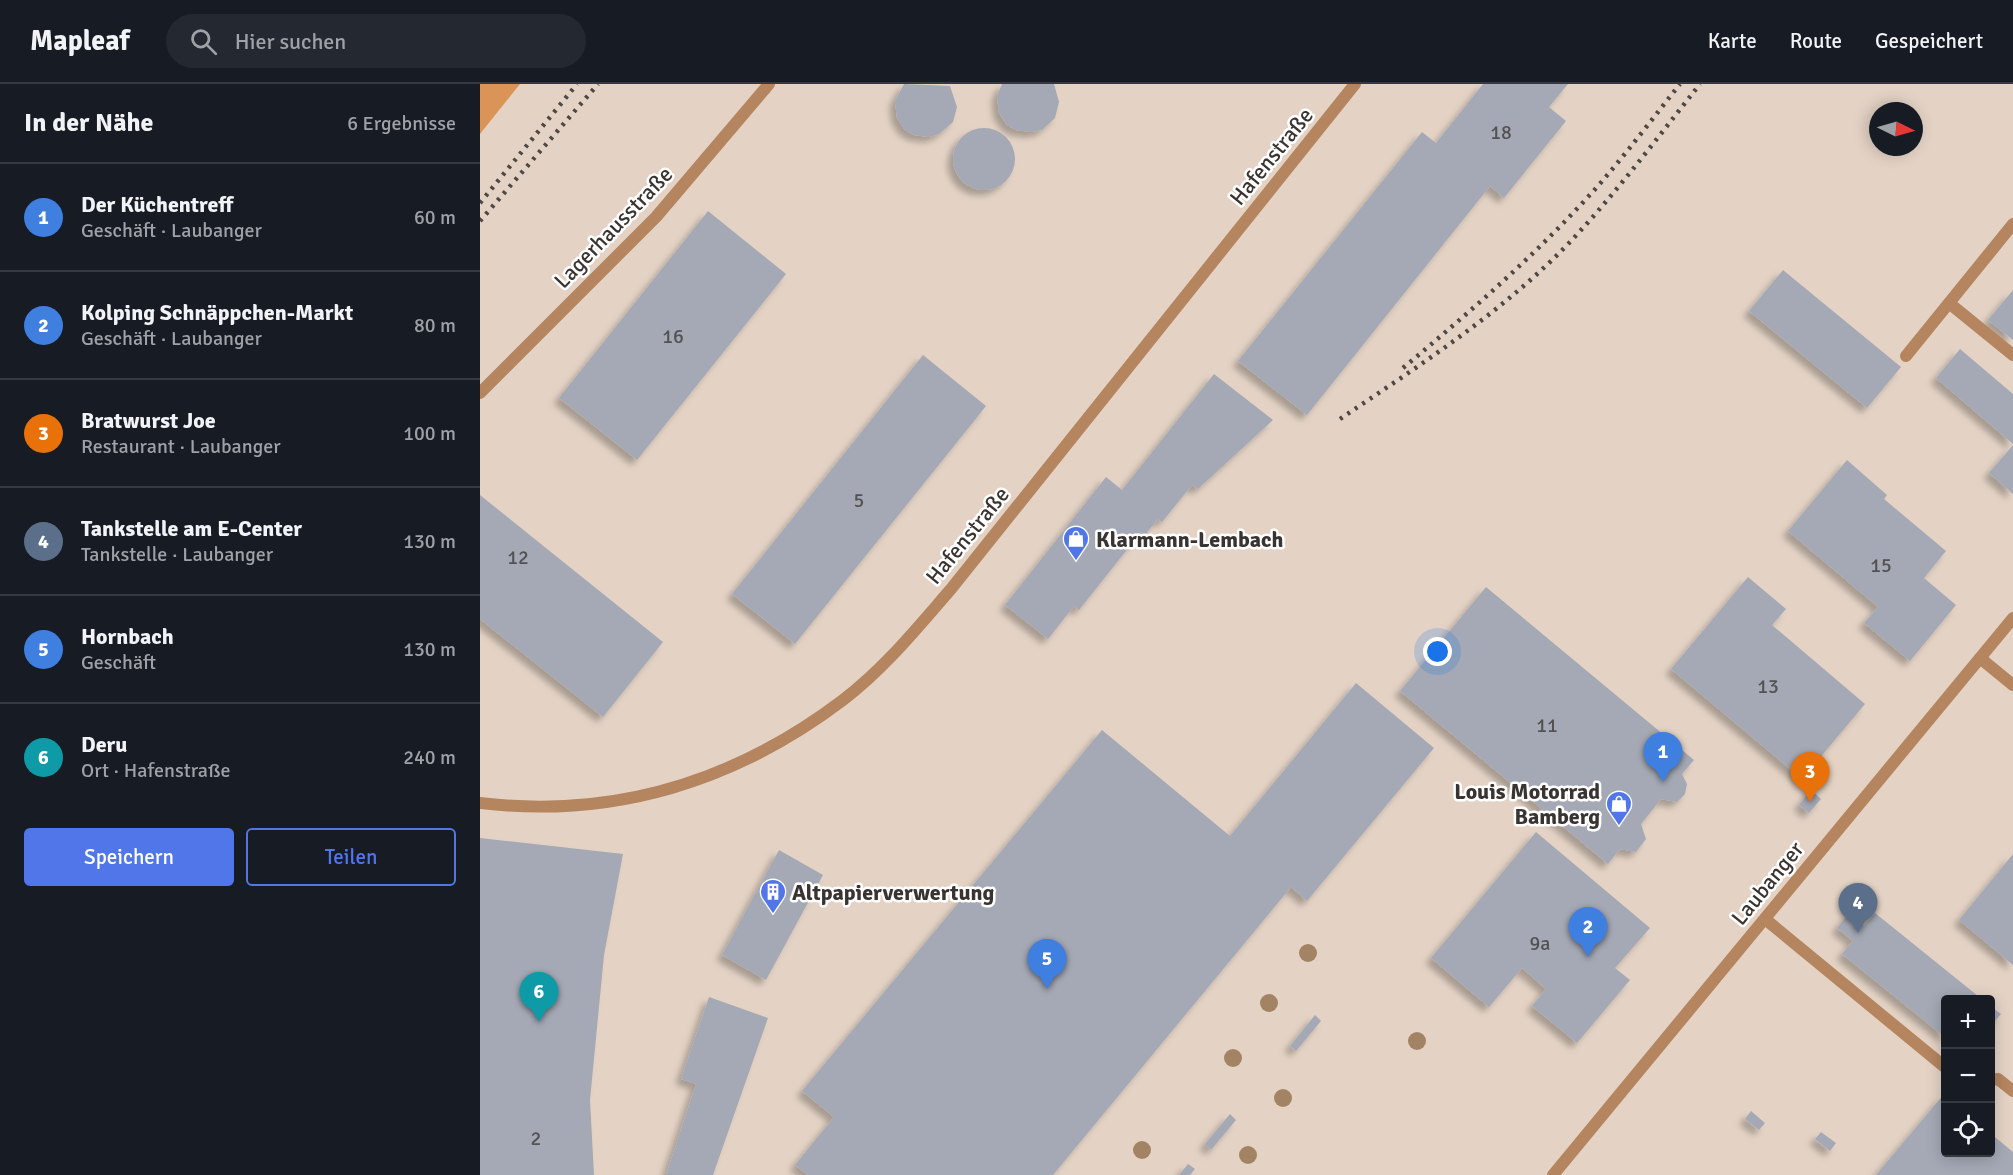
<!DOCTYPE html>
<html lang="de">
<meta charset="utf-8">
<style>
body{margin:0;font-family:Signika,sans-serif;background:#242831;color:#f1f3f6}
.controls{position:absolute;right:18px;bottom:18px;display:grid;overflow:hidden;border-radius:6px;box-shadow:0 3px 15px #0003}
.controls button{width:54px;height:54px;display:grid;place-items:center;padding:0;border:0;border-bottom:2px solid #363941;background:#171b24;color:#f1f3f6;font:30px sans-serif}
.compass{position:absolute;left:1389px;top:18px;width:54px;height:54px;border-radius:50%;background:#171b24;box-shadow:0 3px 15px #0003;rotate:95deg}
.you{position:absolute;left:958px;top:568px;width:21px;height:21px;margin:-15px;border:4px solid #fff;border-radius:50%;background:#1a73e8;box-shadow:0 0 0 9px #1a73e833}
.badge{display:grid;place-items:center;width:39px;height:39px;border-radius:50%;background:#5076ea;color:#fff;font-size:20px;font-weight:700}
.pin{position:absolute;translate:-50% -50px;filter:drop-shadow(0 2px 3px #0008)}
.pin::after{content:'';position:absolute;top:32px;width:21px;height:18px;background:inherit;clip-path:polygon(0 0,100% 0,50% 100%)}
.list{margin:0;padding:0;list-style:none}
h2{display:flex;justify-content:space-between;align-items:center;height:78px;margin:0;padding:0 24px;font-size:26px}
h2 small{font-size:20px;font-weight:400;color:#9ea1a6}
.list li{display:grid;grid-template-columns:39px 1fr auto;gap:18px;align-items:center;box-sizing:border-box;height:108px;padding:0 24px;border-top:2px solid #363941}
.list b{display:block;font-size:22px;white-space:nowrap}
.list p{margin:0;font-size:20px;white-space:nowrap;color:#9ea1a6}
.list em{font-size:20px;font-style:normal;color:#9ea1a6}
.actions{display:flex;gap:12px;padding:18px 24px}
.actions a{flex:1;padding:14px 0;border:2px solid #5076ea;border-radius:6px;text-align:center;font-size:21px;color:#5076ea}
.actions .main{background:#5076ea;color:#fff}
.icon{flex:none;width:33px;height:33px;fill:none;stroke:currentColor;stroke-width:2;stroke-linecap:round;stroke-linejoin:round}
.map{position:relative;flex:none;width:1533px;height:1091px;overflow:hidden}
header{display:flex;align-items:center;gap:36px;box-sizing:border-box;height:84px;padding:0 30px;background:#171b24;border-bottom:2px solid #363941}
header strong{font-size:28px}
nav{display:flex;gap:33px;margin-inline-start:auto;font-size:21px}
.search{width:420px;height:54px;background:#242831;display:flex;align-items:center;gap:15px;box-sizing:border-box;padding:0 21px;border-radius:33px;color:#9ea1a6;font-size:22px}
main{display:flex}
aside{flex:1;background:#171b24}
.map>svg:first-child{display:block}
.built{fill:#e4d3c5;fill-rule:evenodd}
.water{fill:#da9457}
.building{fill:#a4a9b5;filter:url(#shadow)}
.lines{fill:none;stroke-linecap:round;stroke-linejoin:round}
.service{stroke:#b4855f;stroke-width:12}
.minor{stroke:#b4855f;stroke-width:12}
.tertiary{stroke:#b4855f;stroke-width:12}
.rail{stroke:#4e4845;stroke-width:4.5;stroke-dasharray:3 6;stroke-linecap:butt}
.tree{fill:#a28465}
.labels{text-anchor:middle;stroke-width:5;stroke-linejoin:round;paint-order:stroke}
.number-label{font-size:20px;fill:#545152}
.street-label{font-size:22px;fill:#393431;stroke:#fff}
.poi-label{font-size:22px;font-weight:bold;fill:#393431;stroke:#fff;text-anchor:start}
</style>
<header>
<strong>Mapleaf</strong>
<div class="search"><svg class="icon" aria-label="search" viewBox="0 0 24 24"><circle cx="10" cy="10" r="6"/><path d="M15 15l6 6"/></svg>Hier suchen</div>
<nav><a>Karte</a><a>Route</a><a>Gespeichert</a></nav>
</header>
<main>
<aside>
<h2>In der Nähe<small>6 Ergebnisse</small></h2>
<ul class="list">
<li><span class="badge" style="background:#3f7fe0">1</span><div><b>Der Küchentreff</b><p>Geschäft · Laubanger</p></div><em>60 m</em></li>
<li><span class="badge" style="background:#3f7fe0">2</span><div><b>Kolping Schnäppchen-Markt</b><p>Geschäft · Laubanger</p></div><em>80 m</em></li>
<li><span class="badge" style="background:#e8710a">3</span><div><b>Bratwurst Joe</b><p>Restaurant · Laubanger</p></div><em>100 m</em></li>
<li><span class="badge" style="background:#5c6f8a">4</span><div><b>Tankstelle am E-Center</b><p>Tankstelle · Laubanger</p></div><em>130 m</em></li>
<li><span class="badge" style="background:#3f7fe0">5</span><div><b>Hornbach</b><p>Geschäft</p></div><em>130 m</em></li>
<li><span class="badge" style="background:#0f9aa8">6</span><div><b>Deru</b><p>Ort · Hafenstraße</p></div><em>240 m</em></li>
</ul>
<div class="actions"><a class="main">Speichern</a><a>Teilen</a></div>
</aside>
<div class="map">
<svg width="1533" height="1091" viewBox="0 0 1533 1091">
<defs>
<filter id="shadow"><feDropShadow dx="-5.5" dy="5.5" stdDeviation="3" flood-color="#0004"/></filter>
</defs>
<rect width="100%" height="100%" fill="#ece0d7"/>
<!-- built -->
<path class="built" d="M0 0H1533V1091H0ZM1398 27H1434V63H1398ZM1466 916H1510V1068H1466Z"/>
<!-- water -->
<polygon class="water" points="0,0 40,0 0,50"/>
<!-- building -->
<g class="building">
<polygon points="424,0 470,2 477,23 473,38 459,50 449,53 434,51 425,46 417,34 415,17"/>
<polygon points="522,0 574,0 579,18 575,34 562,46 551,48 536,46 527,41 519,29 517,12"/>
<polygon points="1003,0 1088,0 1069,23 1086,37 1024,114 1010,102 827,331 758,277 942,48 956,59"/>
<circle cx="504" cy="75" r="31"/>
<polygon points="228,127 306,190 157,376 79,314"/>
<polygon points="1303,186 1421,283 1387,324 1269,227"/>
<polygon points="1533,206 1533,256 1508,236"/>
<polygon points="1480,265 1533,310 1533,360 1456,294"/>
<polygon points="443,271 506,322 315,560 252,510"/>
<polygon points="734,290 793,336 718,405 712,401 682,438 678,435 665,451 661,448 599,526 594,522 568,555 525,521 626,393 642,406"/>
<polygon points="1533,361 1533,410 1509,389"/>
<polygon points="1367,376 1407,411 1404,415 1466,467 1444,494 1476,521 1430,577 1384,539 1398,523 1308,447"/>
<polygon points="0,411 183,558 123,633 0,535"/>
<polygon points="1268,493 1306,525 1292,541 1385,620 1322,695 1191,585"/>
<polygon points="1006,503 1214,676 1202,690 1207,700 1205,710 1197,718 1181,715 1161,740 1166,755 1156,768 1140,765 1128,780 920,607"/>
<polygon points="876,599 954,664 827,817 811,803 573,1091 328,1091 315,1081 354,1033 322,1007 622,646 750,752"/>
<polygon points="1331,706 1341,715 1329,729 1319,721"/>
<polygon points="1056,748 1170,844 1135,884 1150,896 1097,959 1052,922 1066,905 1042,884 1009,923 951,874"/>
<polygon points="0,754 143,770 124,871 110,1016 114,1091 0,1091"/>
<polygon points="299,766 343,791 286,896 242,871"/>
<polygon points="1533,770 1533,881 1479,836"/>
<polygon points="1369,829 1384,842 1395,829 1503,916 1466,916 1466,954 1362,870 1373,857 1357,844"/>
<polygon points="229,913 288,934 233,1091 186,1091 216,1000 201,995"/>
<polygon points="1510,922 1521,930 1510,943"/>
<polygon points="835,931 841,937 816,967 810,962"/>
<polygon points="1464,1010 1466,1068 1510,1068 1510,1049 1533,1068 1533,1091 1396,1091"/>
<polygon points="1271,1027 1285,1039 1279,1046 1265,1035"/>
<polygon points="750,1030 756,1036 731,1066 725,1060"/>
<polygon points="1341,1048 1356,1059 1350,1067 1335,1055"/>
<polygon points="708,1080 715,1085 710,1091 699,1091"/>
</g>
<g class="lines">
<!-- service -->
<g class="service">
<polyline points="1469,219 1533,271"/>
<polyline points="1426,272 1533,140"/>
<polyline points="1500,574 1533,601"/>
<polyline points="1285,835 1466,984"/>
<polyline points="1510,996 1518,995 1533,1007"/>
</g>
<!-- minor -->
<g class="minor">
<polyline points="0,309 176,133 289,0"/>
<polyline points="1073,1091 1533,534"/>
</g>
<!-- tertiary -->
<path class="tertiary" d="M0 719C134 735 256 697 363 616 404 585 437 544 471 505L875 0"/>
<!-- rail -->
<g class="rail">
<polyline points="0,119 97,0"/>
<polyline points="0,137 118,0"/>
<path d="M923 284C991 227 1058 169 1117 103 1146 70 1173 34 1200 0"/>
<path d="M860 335C940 281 1023 228 1090 158 1137 108 1178 53 1220 0"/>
</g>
</g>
<!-- trees -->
<g class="tree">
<circle cx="828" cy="869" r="9"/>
<circle cx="789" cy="919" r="9"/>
<circle cx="937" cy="957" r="9"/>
<circle cx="753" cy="974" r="9"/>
<circle cx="803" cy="1014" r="9"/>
<circle cx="662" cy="1066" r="9"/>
<circle cx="768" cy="1071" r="9"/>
</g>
<!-- icons -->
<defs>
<symbol id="shop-pin" viewBox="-11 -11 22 30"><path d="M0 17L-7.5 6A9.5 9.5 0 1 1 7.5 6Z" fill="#5076ea" stroke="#fff"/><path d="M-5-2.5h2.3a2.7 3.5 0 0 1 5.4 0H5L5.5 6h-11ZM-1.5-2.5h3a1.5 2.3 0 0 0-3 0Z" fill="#fff"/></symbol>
<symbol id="building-pin" viewBox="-11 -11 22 30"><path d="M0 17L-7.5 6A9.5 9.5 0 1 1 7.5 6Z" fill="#5076ea" stroke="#fff"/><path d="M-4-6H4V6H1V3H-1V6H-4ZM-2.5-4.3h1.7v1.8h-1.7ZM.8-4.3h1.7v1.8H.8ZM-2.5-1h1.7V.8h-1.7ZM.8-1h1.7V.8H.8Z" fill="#fff"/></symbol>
</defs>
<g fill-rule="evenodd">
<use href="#shop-pin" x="581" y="440" width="30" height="40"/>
<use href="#shop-pin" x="1124" y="705" width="30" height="40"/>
<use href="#building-pin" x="278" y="793" width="30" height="40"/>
</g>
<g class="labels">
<!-- number labels -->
<g class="number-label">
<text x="1021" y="55">18</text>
<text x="193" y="259">16</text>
<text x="379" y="423">5</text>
<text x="38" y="480">12</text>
<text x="1401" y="488">15</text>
<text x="1288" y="609">13</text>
<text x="1067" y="648">11</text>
<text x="1060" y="866">9a</text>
<text x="56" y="1061">2</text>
</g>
<!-- street labels -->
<g class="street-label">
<text transform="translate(791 72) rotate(-51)" y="8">Hafenstraße</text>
<text transform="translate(133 143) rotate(-46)" y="8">Lagerhausstraße</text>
<text transform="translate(487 451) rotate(-51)" y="8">Hafenstraße</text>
<text transform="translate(1287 799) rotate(-51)" y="8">Laubanger</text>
</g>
<!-- poi labels -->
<g class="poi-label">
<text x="616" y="463">Klarmann-Lembach</text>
<text x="1120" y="715" text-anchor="end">Louis Motorrad<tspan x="1120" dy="25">Bamberg</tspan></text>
<text x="312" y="816">Altpapierverwertung</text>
</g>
</g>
</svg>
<div class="controls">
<button>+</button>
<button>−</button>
<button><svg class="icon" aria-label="locate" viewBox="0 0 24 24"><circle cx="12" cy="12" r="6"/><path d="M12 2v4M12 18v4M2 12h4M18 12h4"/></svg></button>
</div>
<svg class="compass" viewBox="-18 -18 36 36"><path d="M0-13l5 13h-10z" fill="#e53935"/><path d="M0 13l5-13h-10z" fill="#9ea1a6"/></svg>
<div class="you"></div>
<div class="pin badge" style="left:1183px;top:698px;background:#3f7fe0">1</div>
<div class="pin badge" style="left:1108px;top:873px;background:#3f7fe0">2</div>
<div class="pin badge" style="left:1330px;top:718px;background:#e8710a">3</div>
<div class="pin badge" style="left:1378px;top:849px;background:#5c6f8a">4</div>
<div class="pin badge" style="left:567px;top:905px;background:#3f7fe0">5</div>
<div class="pin badge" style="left:59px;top:938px;background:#0f9aa8">6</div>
</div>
</main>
